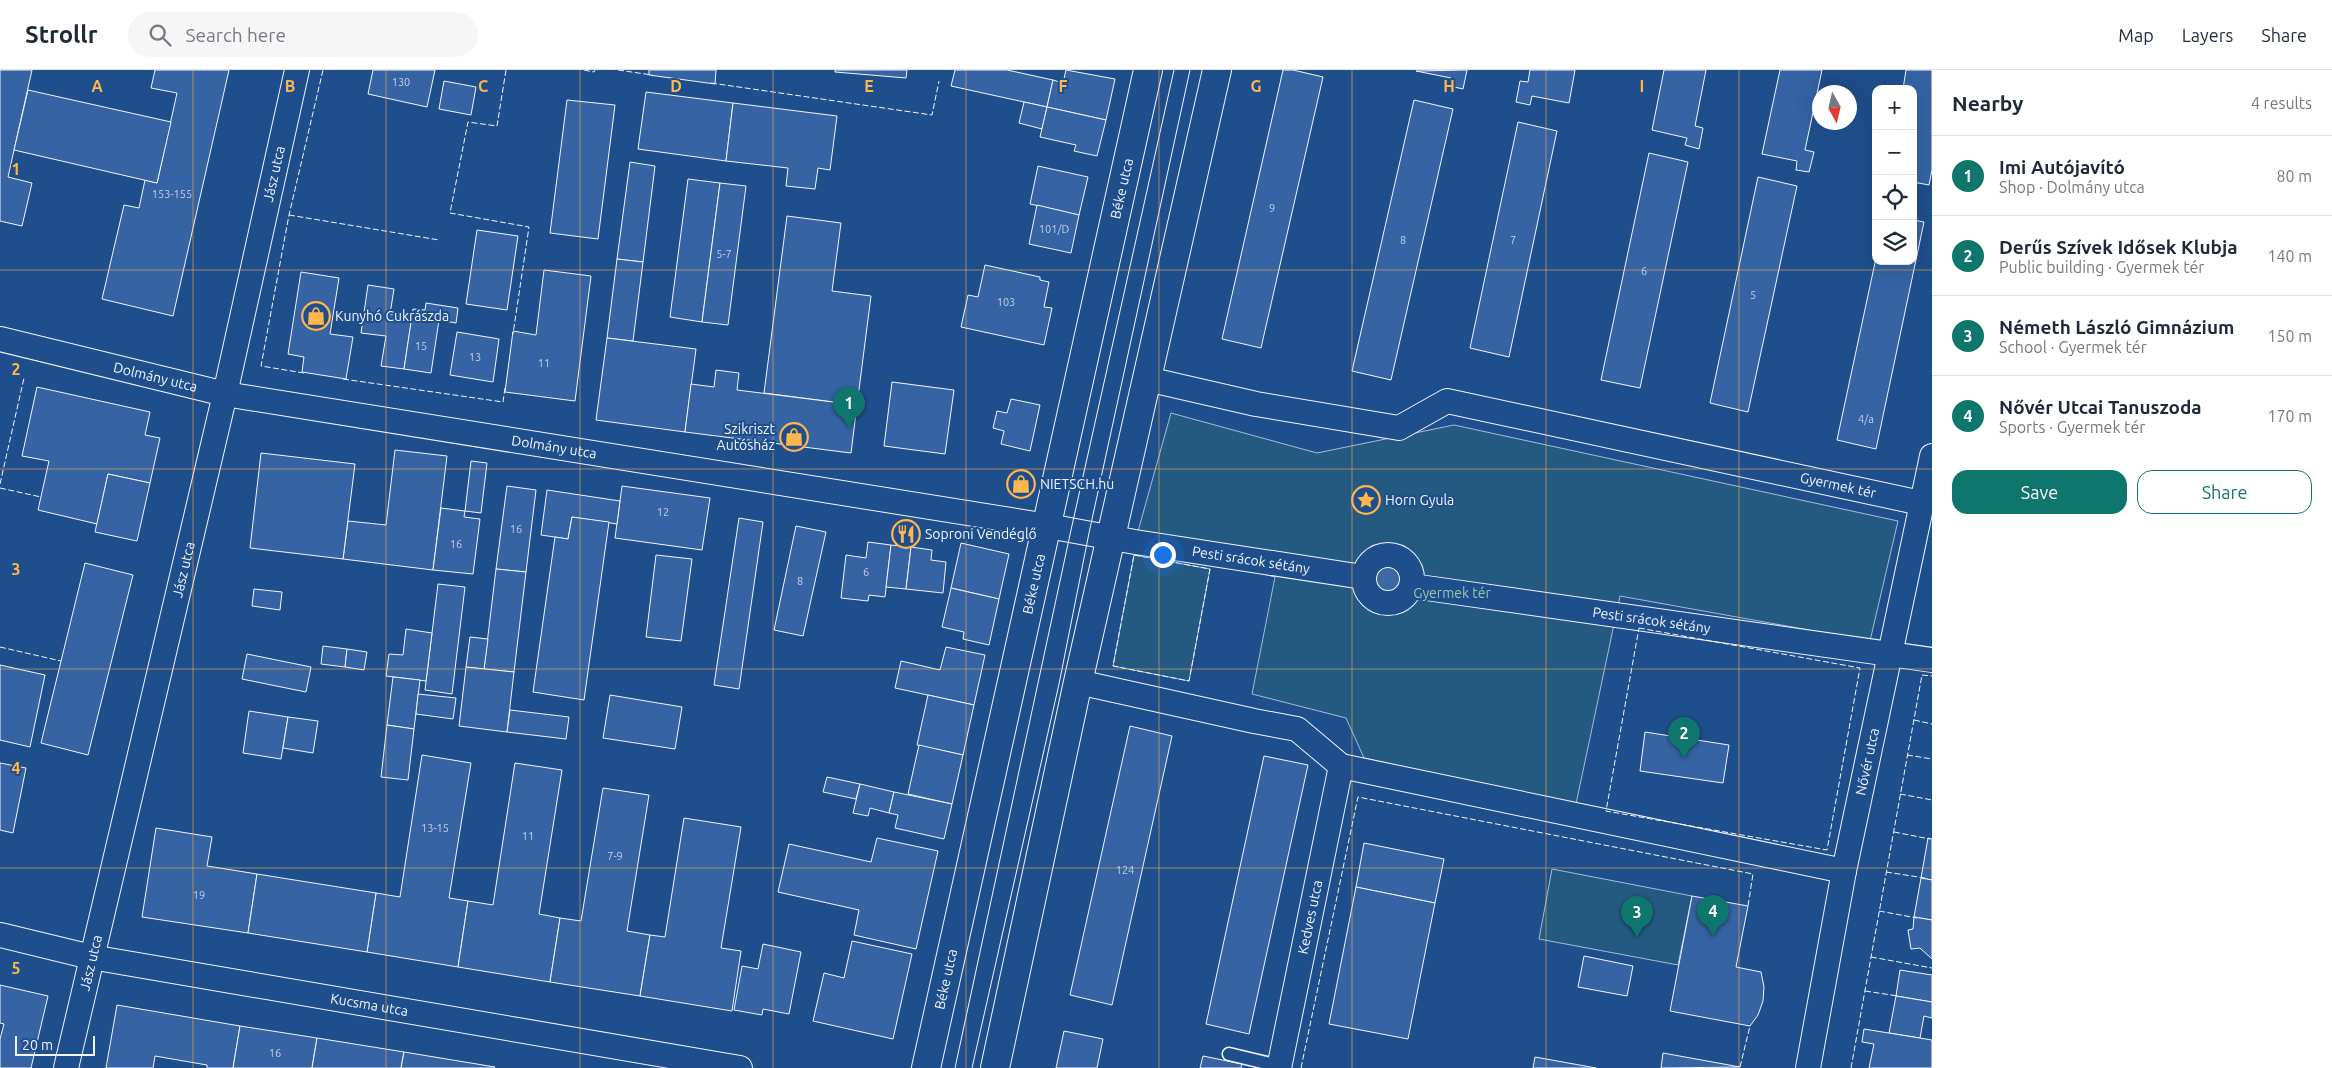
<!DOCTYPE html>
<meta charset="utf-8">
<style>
body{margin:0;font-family:Ubuntu,sans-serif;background:#f6f6f7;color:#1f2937}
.controls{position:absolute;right:15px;top:15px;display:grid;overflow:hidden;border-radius:10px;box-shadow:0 5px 20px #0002}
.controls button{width:45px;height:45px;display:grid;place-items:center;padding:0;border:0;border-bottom:1px solid #e0e1e3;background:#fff;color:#1f2937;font:25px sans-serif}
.compass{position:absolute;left:1812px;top:15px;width:45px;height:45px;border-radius:50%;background:#fff;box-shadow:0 5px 20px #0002;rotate:172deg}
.scale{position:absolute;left:15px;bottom:12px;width:80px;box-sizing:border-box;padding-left:5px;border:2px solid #f2f6ff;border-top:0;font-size:14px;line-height:18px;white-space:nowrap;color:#f2f6ff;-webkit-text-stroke:4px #1f4e8c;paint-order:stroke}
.you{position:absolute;left:1162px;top:484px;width:18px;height:18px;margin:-12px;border:4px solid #fff;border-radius:50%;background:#1a73e8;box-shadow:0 0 0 8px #1a73e833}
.badge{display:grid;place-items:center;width:32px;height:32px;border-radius:50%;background:#0f766e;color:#fff;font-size:16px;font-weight:700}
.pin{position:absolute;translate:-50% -41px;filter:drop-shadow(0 1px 2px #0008)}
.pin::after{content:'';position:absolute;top:26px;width:18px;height:15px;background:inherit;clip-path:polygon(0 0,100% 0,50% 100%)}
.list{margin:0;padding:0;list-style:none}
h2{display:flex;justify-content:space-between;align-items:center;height:65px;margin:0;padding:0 20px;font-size:21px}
h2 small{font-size:16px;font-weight:400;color:#747a83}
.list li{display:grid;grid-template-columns:32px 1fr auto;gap:15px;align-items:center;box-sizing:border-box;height:80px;padding:0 20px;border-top:1px solid #e0e1e3}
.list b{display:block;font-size:19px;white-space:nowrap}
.list p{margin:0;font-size:16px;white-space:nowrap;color:#747a83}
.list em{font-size:16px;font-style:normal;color:#747a83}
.actions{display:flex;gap:10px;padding:15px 20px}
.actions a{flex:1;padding:11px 0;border:1px solid #0f766e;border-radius:15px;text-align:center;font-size:18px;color:#0f766e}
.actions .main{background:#0f766e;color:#fff}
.icon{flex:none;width:28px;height:28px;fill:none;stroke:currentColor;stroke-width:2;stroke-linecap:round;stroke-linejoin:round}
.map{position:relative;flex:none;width:1932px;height:998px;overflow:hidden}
header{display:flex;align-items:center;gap:30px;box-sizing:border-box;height:70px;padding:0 25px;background:#fff;border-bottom:1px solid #e0e1e3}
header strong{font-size:24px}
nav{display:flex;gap:28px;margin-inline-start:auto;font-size:18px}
.search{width:350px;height:45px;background:#f6f6f7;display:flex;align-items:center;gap:12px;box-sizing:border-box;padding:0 18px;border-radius:28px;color:#747a83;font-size:19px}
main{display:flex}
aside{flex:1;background:#fff}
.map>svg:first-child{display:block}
.green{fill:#245a82;stroke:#a8bbd7}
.water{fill:#3b69a3;stroke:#a8bbd7}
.building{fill:#3563a3;stroke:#f2f6ff}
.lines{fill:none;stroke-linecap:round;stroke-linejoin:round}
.lane-casing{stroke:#f2f6ff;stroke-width:15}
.street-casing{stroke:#f2f6ff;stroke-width:26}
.secondary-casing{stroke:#f2f6ff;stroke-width:30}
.lane{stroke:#1f4e8c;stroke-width:12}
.street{stroke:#1f4e8c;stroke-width:24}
.secondary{stroke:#1f4e8c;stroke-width:28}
.tram{stroke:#f2f6ff;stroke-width:1}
.fence{stroke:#f2f6ff;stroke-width:1;stroke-dasharray:6 2.5;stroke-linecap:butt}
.grid{fill:none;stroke:#ffb74d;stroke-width:1;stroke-opacity:0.55}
.labels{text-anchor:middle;stroke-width:4;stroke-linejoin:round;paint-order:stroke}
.number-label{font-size:11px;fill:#c3d1e8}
.street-label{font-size:14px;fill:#f2f6ff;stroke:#1f4e8c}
.poi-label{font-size:14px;fill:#f2f6ff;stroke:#1f4e8c;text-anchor:start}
.park-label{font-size:14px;fill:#97c8a6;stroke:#1f4e8c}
.grid-label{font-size:16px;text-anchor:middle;font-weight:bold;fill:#ffb74d;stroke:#1f4e8c;stroke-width:4;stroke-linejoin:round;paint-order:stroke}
</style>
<header>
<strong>Strollr</strong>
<div class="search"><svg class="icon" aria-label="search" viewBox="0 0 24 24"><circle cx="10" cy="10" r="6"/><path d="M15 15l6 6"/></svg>Search here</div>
<nav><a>Map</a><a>Layers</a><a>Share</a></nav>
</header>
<main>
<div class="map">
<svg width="1932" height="998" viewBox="0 0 1932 998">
<rect width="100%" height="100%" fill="#1f4e8c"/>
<!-- green -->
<g class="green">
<polygon points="1171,343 1317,383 1454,355 1898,451 1870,571 1620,526 1576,734 1364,688 1346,648 1252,624 1275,507 1135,472"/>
<polygon points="1134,485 1210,499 1189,611 1113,596"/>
<polygon points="1552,799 1692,826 1678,895 1539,869"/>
</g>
<!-- water -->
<circle class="water" cx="1387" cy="510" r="19"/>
<!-- building -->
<g class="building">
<polygon points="0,0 32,0 8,107 32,113 22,156 0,151"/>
<polygon points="155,0 229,0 173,246 102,229 124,135 139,138 145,110 157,113 177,23 151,18"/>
<polygon points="373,0 435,0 427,37 368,24"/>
<polygon points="649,0 716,0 715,14 649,5"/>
<polygon points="835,0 907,0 906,8 835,2"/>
<polygon points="955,0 1007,0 1053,10 1047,37 951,16"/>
<polygon points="1066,0 1115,9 1106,50 1047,37 1053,10 1063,13"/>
<polygon points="1283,0 1293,0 1323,7 1261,278 1222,269"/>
<polygon points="1467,0 1463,19 1450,16 1451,8 1416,1"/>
<polygon points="1530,0 1575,0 1569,33 1532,26 1530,35 1516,32 1520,11 1528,12"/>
<polygon points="1664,0 1706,0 1695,56 1703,58 1699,79 1685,75 1687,68 1652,60"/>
<polygon points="1780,0 1822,0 1805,80 1814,82 1809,102 1796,100 1797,91 1762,84"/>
<polygon points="1906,0 1932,0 1932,100 1929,115 1913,112 1913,19 1903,19"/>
<polygon points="444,11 476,17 471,45 439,39"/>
<polygon points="28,20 171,52 157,113 14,80"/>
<polygon points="646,22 733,33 726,91 638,79"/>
<polygon points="567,30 615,35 598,169 550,163"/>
<polygon points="1414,30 1453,39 1391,310 1352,301"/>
<polygon points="1024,32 1047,37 1042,59 1019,53"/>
<polygon points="733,33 837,46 830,100 818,98 815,119 786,116 788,98 726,91"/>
<polygon points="1047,37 1106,50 1097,86 1074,81 1076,75 1040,67"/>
<polygon points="1518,52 1557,61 1509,287 1470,278"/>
<polygon points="1649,83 1688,92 1640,318 1601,310"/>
<polygon points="630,92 655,96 643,192 617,189"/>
<polygon points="1038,96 1088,107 1079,145 1030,134"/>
<polygon points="1758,107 1797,116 1748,342 1710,333"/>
<polygon points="688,109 720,113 702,252 670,247"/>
<polygon points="720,113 746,116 728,255 702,252"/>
<polygon points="1037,135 1079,145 1071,183 1029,174"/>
<polygon points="787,146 841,153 832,221 871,226 857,335 764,323"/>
<polygon points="1913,150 1924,152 1876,379 1837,370 1876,188 1876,191 1913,191"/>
<polygon points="477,160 518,166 507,240 466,234"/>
<polygon points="617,189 643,192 633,271 607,268"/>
<polygon points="985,195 1040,207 1040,210 1049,212 1044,237 1052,238 1044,275 961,257 968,225 978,227"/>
<polygon points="544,200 591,206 575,331 505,322 513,261 536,265"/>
<polygon points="301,202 339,208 330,264 353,267 346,309 302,302 304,287 288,284"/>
<polygon points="368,215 394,219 390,244 412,247 404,299 381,296 386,266 361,263"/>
<polygon points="426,233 458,238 456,253 439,250 431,303 404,299 413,239 425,240"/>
<polygon points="457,262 499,269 493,312 450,305"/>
<polygon points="607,268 696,279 685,362 596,350"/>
<polygon points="716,300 739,303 737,320 857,335 851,383 685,362 691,314 714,317"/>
<polygon points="892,312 954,320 945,384 884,376"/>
<polygon points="37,317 150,342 145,365 160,368 150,413 108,404 97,454 38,440 49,391 22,386"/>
<polygon points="1011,329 1040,335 1030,381 1001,374 1004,361 993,358 997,341 1007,343"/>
<polygon points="395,380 447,386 433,500 343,489 348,451 386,455"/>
<polygon points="261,383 355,394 343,489 250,478"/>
<polygon points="471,391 487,393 481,443 465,441"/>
<polygon points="108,404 150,413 137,471 95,462"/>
<polygon points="507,416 536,420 526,502 496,499"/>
<polygon points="622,416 710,428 702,480 615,468"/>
<polygon points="547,420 620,431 617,454 572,447 568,469 541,465"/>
<polygon points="441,438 465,441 464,447 480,449 473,504 433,500"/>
<polygon points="572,447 609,452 584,630 533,622 555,467 568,469"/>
<polygon points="739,448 763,452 739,619 714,615"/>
<polygon points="796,456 826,462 803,566 774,560"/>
<polygon points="868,472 891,475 885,527 869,525 868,531 841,528 846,485 866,488"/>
<polygon points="961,473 1009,484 999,529 951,518"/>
<polygon points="891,475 911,477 906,519 886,517"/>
<polygon points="911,477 932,480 931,490 946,492 943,523 906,519"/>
<polygon points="656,485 692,489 681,571 646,567"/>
<polygon points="85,493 133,505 88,685 41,673"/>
<polygon points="496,499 526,502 514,602 484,599"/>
<polygon points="438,514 465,517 452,624 425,620"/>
<polygon points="951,518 999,529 989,575 963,569 964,562 942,557"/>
<polygon points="254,519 282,522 280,540 252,536"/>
<polygon points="406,559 432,563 426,611 386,606 389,584 403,585"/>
<polygon points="470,567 488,569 484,599 466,597"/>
<polygon points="323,576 347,579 345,597 321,594"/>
<polygon points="946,577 985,585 974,635 895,618 901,591 940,600"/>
<polygon points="347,579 367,582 364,600 345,597"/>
<polygon points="247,584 311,597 306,622 242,609"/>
<polygon points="0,595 45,605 30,677 0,670"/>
<polygon points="466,597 514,602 507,662 459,656"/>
<polygon points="393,607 420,610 414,659 387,655"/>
<polygon points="418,624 456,628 453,649 416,644"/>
<polygon points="610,625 682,637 675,679 603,668"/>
<polygon points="928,625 974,635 963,685 917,675"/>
<polygon points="510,640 569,647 566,669 507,662"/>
<polygon points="249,641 288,647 281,689 243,683"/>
<polygon points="288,647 318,651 313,683 283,678"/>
<polygon points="387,655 414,659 408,710 381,707"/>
<polygon points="1130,656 1172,666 1112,935 1070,925"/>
<polygon points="1645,662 1729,675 1723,713 1640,701"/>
<polygon points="919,675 963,685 952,734 908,724"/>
<polygon points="422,685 471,693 449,828 468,831 458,897 367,882 376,823 400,827"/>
<polygon points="1264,686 1308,695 1249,964 1206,954"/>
<polygon points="0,693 26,698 13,763 0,760"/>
<polygon points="515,693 562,700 539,844 560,848 550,912 458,897 468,831 493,835"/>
<polygon points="827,707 860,714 856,729 823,722"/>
<polygon points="860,714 894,722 889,743 870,738 868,746 853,743"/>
<polygon points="603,718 649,725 627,861 650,865 640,926 550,912 560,848 581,851"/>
<polygon points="894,722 952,734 944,769 895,758 898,745 889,743"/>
<polygon points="684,748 741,757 721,878 741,881 732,941 640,926 650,865 665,867"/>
<polygon points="156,758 212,767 207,796 257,804 248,863 142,847"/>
<polygon points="877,768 938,781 916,879 854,865 859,840 778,822 789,774 871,792"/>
<polygon points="1928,768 1932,769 1932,810 1921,808"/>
<polygon points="1364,773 1444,789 1435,833 1356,817"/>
<polygon points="257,804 376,823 367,882 248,863"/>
<polygon points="1921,808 1932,810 1932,850 1914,847"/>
<polygon points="1356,817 1435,833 1408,969 1329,954"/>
<polygon points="1692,826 1748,836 1736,897 1761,902 1764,917 1763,931 1758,945 1750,956 1670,941"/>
<polygon points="1914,847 1932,850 1932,889 1920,878 1911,879 1908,860 1913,859"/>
<polygon points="852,871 912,884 893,969 813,951 824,903 844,908"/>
<polygon points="763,874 801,882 789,944 763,939 762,945 734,940 742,896 758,899"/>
<polygon points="1584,886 1633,896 1627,926 1578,917"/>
<polygon points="1900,900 1932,905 1932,932 1896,926"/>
<polygon points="0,915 48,926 31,998 0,998 0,969 4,954 0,953"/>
<polygon points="1896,926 1932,932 1932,948 1924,946 1920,968 1889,963"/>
<polygon points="117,935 240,956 233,998 207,998 207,995 155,986 153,998 106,998"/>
<polygon points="240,956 317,968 312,998 233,998"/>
<polygon points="1864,959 1932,970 1932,998 1869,998 1874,974 1862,972"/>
<polygon points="1064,961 1103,969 1097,998 1056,998"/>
<polygon points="317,968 404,982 401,998 312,998"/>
<polygon points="404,982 495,997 494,998 401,998"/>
<polygon points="1663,983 1740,997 1661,998"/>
<polygon points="1203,986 1242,994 1241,998 1200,998"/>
<polygon points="1535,987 1596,998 1533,998"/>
</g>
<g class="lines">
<defs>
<polyline id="lane" points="1229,984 1279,996"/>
<g id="street">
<path id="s1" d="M0 269 225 324 1048 456 1135 472 1363 507"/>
<path id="s2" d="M1147 309 1256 334 1399 358 1447 331 1921 433"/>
<circle cx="1388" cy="509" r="24"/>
<path id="s3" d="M1412 516 1932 590"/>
<polyline points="1078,612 1254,651 1297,659 1341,696 1844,801"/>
<path id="s4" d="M0 865 91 887 740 998"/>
<path id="s5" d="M66 998 225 324 297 0"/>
<path id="s6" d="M1279 998 1341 696"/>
<path id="s7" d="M1808 998 1844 801 1932 386"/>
</g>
<g id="secondary">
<path id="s8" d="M926 998 1148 0"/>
<polyline points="995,998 1078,612 1217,0"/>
</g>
</defs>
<!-- lane casing -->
<use href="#lane" class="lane-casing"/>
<!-- street casing -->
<use href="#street" class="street-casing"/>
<!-- secondary casing -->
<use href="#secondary" class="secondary-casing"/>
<!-- lane -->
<use href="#lane" class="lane"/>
<!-- street -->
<use href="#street" class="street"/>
<!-- secondary -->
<use href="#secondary" class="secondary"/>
<!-- tram -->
<g class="tram">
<polyline points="955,998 1071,460 1174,0"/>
<polyline points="972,998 1059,614 1089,463 1190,0"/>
</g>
<!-- fence -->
<g class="fence">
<polyline points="506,0 497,56 468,52 450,143 529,157 513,264"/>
<polyline points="584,0 594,2 595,0"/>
<polyline points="618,0 652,5"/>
<polyline points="711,13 932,45 939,11"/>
<polyline points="289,145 439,170"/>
<polyline points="304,303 261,296 289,145 323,0"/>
<polyline points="343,309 503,332 505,318"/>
<polyline points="0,414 24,308"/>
<polyline points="0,418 41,427"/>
<polygon points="1134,485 1210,499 1189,611 1113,596"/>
<polygon points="1639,558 1860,598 1827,780 1606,741"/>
<polyline points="0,577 61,591"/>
<polyline points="1914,650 1932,654"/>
<polyline points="1907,685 1932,689"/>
<polyline points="1900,724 1932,730"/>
<polyline points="1894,762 1930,769"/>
<polyline points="1886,802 1925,808"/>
<polyline points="1879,841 1917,848"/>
<polyline points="1871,887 1932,898"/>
<polyline points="1865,921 1898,926"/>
<polyline points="1740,997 1750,956"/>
<polyline points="1301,998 1358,727 1753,804 1748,836"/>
<polyline points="1851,998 1922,605 1932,606"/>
</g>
</g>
<!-- grid -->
<path class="grid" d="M193 0V998M386 0V998M580 0V998M773 0V998M966 0V998M1159 0V998M1352 0V998M1546 0V998M1739 0V998M0 200H1932M0 399H1932M0 599H1932M0 798H1932"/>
<!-- icons -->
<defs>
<symbol id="shop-ring" viewBox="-11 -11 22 22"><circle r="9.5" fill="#1f4e8c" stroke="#ffb74d" stroke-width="1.5"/><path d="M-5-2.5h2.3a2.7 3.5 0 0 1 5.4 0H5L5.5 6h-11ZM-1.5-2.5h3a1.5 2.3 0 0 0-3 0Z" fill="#ffb74d"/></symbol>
<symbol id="sight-ring" viewBox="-11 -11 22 22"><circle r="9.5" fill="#1f4e8c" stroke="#ffb74d" stroke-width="1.5"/><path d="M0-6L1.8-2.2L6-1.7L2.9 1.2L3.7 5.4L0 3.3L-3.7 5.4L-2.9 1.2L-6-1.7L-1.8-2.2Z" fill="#ffb74d"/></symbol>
<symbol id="restaurant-ring" viewBox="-11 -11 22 22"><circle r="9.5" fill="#1f4e8c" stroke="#ffb74d" stroke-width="1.5"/><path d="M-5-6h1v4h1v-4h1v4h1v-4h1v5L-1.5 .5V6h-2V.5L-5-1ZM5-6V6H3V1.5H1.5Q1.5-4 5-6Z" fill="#ffb74d"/></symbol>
</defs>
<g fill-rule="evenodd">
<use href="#shop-ring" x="300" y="230" width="32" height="32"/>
<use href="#shop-ring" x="778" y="351" width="32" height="32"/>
<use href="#shop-ring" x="1005" y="398" width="32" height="32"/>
<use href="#sight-ring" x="1350" y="414" width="32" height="32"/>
<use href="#restaurant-ring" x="890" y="448" width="32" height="32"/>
</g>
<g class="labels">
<!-- number labels -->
<g class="number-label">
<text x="401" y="16">130</text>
<text x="172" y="128">153-155</text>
<text x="1272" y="142">9</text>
<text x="1054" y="163">101/D</text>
<text x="1403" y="174">8</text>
<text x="1513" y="174">7</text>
<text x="724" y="188">5-7</text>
<text x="1644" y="205">6</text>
<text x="1753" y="229">5</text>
<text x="1006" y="236">103</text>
<text x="421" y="280">15</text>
<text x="475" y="291">13</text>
<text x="544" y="297">11</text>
<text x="1866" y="353">4/a</text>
<text x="663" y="446">12</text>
<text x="516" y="463">16</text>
<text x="456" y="478">16</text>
<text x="866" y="506">6</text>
<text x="800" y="515">8</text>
<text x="435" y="762">13-15</text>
<text x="528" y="770">11</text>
<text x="615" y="790">7-9</text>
<text x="1125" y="804">124</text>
<text x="199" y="829">19</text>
<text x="275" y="987">16</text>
</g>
<!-- street labels -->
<g class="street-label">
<text dy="5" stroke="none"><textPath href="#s5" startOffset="918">Jász utca</textPath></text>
<text dy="5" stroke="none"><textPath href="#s8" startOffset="901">Béke utca</textPath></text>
<text dy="5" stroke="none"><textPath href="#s1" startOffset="160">Dolmány utca</textPath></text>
<text dy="5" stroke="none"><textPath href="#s1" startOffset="565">Dolmány utca</textPath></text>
<text dy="5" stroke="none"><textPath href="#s2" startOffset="712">Gyermek tér</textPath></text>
<text dy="5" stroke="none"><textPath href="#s1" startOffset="1271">Pesti srácok sétány</textPath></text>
<text dy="5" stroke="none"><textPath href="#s5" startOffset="512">Jász utca</textPath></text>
<text dy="5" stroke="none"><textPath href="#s8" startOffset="496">Béke utca</textPath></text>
<text dy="5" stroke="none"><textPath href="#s3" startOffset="242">Pesti srácok sétány</textPath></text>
<text dy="5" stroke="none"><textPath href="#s7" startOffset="312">Nővér utca</textPath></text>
<text dy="5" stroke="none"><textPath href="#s6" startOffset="154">Kedves utca</textPath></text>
<text dy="5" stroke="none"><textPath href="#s5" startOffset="108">Jász utca</textPath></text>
<text dy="5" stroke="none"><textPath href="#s8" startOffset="91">Béke utca</textPath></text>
<text dy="5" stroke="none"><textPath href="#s4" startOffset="376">Kucsma utca</textPath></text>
</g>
<!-- poi labels -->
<g class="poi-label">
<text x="335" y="251">Kunyhó Cukrászda</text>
<text x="775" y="364" text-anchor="end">Szikriszt<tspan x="775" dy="16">Autósház</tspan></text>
<text x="1040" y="419">NIETSCH.hu</text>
<text x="1385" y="435">Horn Gyula</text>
<text x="925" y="469">Soproni Vendéglő</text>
</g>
<!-- park labels -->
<g class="park-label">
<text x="1452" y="528">Gyermek tér</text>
</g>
</g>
<g class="grid-label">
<text x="97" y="22">A</text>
<text x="290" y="22">B</text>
<text x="483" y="22">C</text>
<text x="676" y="22">D</text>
<text x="869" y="22">E</text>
<text x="1063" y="22">F</text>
<text x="1256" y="22">G</text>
<text x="1449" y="22">H</text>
<text x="1642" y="22">I</text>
<text x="16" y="105">1</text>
<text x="16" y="305">2</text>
<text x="16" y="505">3</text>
<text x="16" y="704">4</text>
<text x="16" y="904">5</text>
</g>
</svg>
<div class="controls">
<button>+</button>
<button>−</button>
<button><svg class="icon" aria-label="locate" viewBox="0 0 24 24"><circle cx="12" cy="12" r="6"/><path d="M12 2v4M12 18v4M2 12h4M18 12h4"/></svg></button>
<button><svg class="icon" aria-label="layers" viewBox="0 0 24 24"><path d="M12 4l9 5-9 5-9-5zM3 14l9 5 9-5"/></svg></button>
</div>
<svg class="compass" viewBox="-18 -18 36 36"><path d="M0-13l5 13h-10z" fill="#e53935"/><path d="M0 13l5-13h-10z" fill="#747a83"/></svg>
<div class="scale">20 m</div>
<div class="you"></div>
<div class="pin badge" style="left:849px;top:358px">1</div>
<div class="pin badge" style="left:1684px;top:688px">2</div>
<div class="pin badge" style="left:1637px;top:867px">3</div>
<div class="pin badge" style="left:1713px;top:866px">4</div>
</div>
<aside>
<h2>Nearby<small>4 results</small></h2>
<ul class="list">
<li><span class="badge">1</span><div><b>Imi Autójavító</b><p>Shop · Dolmány utca</p></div><em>80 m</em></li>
<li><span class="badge">2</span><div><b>Derűs Szívek Idősek Klubja</b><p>Public building · Gyermek tér</p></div><em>140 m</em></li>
<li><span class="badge">3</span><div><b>Németh László Gimnázium</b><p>School · Gyermek tér</p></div><em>150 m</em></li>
<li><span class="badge">4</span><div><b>Nővér Utcai Tanuszoda</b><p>Sports · Gyermek tér</p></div><em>170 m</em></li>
</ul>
<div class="actions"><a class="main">Save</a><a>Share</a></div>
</aside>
</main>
